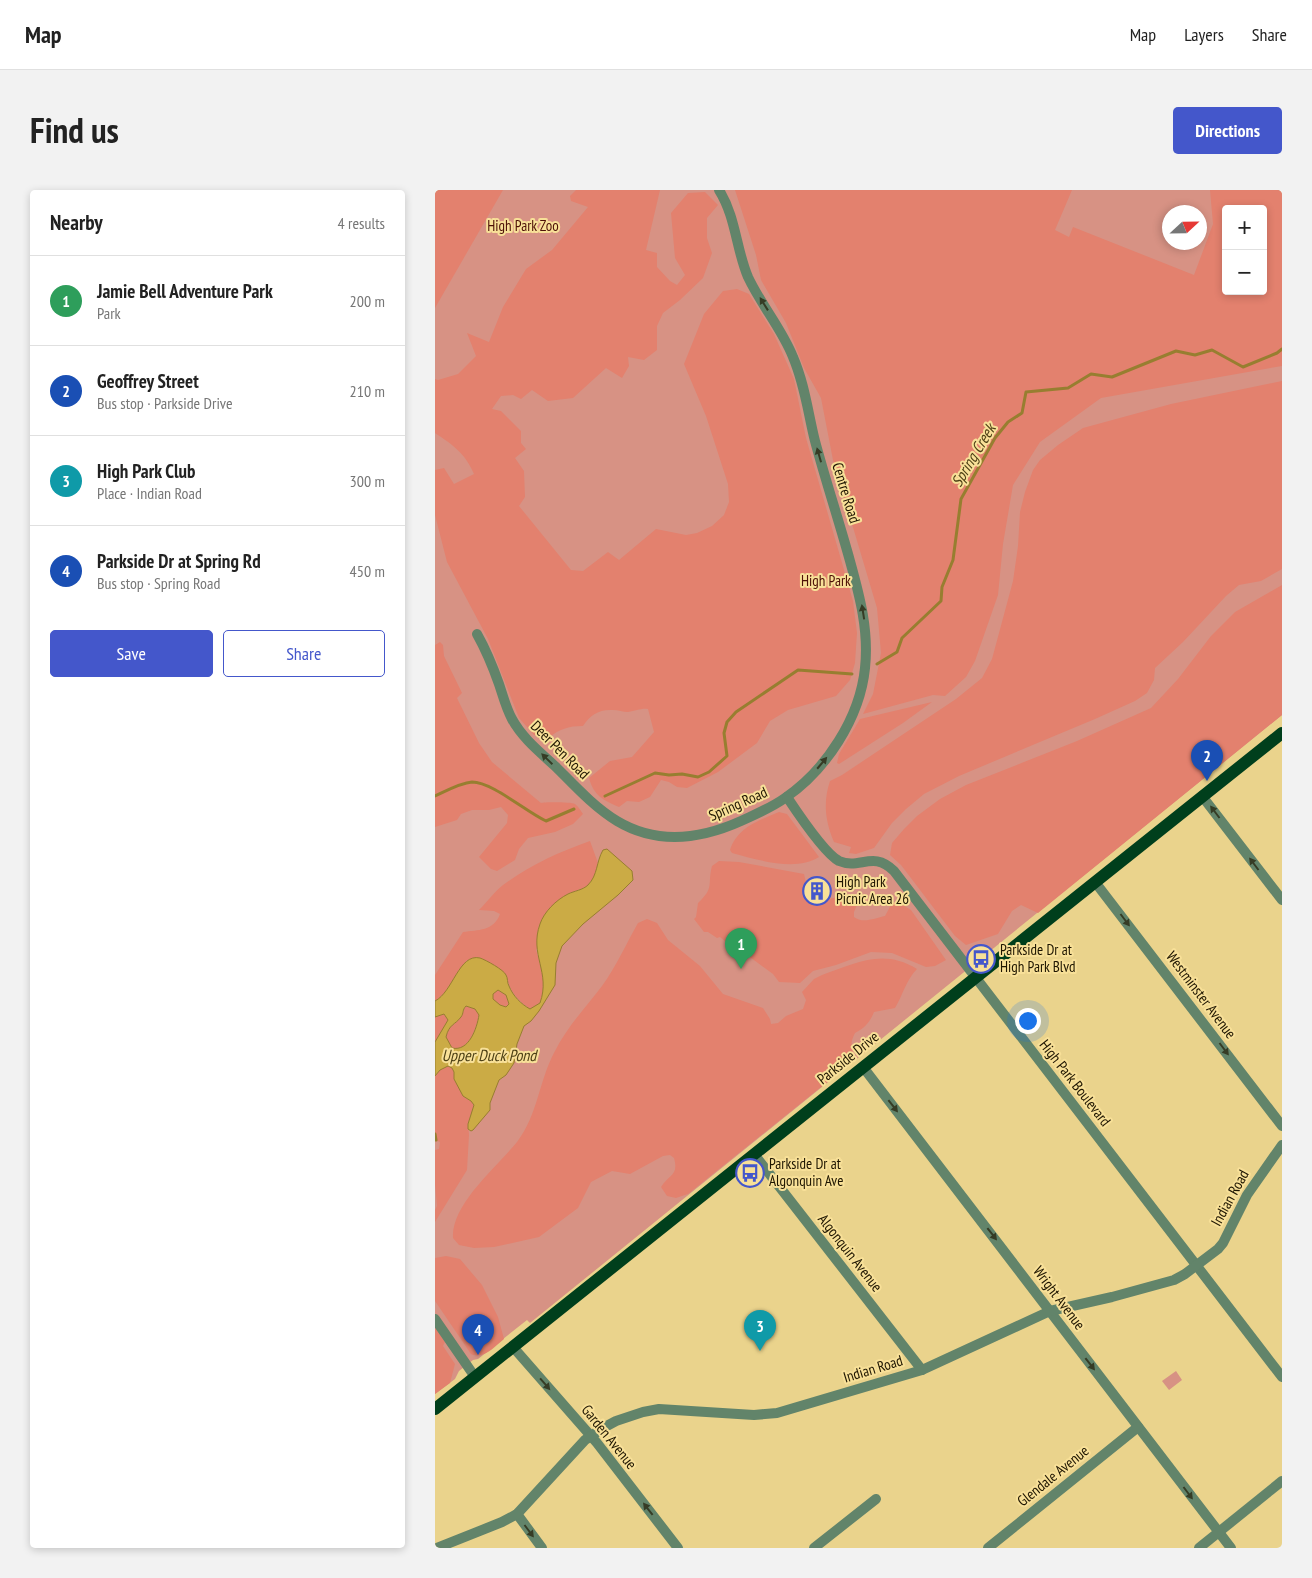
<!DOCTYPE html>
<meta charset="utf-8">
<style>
body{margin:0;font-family:"PT Sans Narrow",sans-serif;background:#f2f2f2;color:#222}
.controls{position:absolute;right:15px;top:15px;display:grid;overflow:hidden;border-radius:5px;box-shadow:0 2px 8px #0003}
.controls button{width:45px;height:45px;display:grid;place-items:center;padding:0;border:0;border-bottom:1px solid #e0e0e0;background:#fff;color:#222;font:25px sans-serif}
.compass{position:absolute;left:727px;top:15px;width:45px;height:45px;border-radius:50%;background:#fff;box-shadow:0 2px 8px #0003;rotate:68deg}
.you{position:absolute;left:592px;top:830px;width:18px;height:18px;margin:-12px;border:4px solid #fff;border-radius:50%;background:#1a73e8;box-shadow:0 0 0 8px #1a73e833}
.badge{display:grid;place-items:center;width:32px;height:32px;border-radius:50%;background:#4457cb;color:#fff;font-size:16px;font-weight:700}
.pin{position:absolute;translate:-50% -41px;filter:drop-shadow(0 1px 2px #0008)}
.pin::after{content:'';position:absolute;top:26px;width:18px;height:15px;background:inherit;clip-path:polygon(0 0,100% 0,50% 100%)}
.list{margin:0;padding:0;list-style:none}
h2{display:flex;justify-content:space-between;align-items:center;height:65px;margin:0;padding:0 20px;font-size:21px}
h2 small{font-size:16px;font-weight:400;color:#767676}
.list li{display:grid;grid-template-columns:32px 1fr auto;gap:15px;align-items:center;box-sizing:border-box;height:90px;padding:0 20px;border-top:1px solid #e0e0e0}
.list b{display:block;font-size:19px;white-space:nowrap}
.list p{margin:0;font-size:16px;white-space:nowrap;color:#767676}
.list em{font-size:16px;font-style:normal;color:#767676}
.actions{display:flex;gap:10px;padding:15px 20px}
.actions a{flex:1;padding:11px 0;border:1px solid #4457cb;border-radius:5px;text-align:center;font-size:18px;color:#4457cb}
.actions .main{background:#4457cb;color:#fff}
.map{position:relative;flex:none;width:847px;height:1358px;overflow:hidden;border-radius:5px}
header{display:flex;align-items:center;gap:30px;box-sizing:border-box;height:70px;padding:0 25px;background:#fff;border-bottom:1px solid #e0e0e0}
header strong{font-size:24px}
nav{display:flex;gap:28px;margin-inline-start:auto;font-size:18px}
.intro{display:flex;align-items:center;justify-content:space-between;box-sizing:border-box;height:120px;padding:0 30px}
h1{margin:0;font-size:35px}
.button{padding:12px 22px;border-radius:5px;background:#4457cb;color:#fff;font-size:18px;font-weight:700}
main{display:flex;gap:30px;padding:0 30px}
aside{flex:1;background:#fff;border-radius:5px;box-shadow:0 2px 8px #0003}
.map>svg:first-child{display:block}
.green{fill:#d79284;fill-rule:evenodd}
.forest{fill:#e3816e;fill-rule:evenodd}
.water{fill:#cbab45;stroke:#977e30;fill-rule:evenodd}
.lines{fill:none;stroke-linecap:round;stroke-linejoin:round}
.stream{stroke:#977e30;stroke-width:3}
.minor{stroke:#62846a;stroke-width:10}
.major{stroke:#003f1c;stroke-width:12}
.oneway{fill:#363c25}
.labels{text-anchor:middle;stroke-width:4;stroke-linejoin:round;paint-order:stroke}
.park-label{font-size:15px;fill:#4d1007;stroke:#f8e098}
.street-label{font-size:15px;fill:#1e1500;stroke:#f8e098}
.poi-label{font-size:15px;fill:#1e1500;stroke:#f8e098;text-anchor:start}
.water-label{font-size:16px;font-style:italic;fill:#4d4015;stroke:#f8e098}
</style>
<header>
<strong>Map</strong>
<nav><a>Map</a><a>Layers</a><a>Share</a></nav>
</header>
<div class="intro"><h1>Find us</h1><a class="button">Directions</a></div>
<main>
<aside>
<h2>Nearby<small>4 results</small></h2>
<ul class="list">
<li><span class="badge" style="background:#2e9e5b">1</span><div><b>Jamie Bell Adventure Park</b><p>Park</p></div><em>200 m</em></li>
<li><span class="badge" style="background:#1a4fb4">2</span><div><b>Geoffrey Street</b><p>Bus stop · Parkside Drive</p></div><em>210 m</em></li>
<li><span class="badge" style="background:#0f9aa8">3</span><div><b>High Park Club</b><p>Place · Indian Road</p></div><em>300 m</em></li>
<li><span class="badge" style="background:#1a4fb4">4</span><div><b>Parkside Dr at Spring Rd</b><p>Bus stop · Spring Road</p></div><em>450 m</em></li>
</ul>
<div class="actions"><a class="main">Save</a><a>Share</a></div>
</aside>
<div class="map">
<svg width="847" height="1358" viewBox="0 0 847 1358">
<rect width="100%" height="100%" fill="#ead38c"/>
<!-- green -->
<g class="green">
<path d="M0 0H847V525L95 1133 92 1130 43 1169 38 1170 24 1181 20 1189 0 1204ZM791 19H828V101H791ZM734 22H764V52H734Z"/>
<polygon points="741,1181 747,1190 734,1200 727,1191"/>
</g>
<!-- forest -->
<g class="forest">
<polygon points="0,0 68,0 0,118"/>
<path d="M141 0H225L211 60 222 63V77L235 91 242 95 250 85 240 68 236 23 253 3 270 2 283 15 272 28V48L277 63 268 88 245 110 228 123 222 136V160L209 170 193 167 194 176 187 188 171 178 138 208 113 211 97 200 86 209 78 205 66 206 57 219 66 221 86 241V253L91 259 80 268 89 281 90 307 84 316 136 380 148 381 173 362 184 370 221 339 251 345 262 343 277 336 289 325 294 312 293 294 271 226 249 174 269 124 288 101 302 99 314 104 339 144 359 189 371 248 418 411 422 443 420 473 415 490 401 506 353 520 335 531 322 553 283 582 252 598 242 597 234 592 226 590 215 607 204 612 192 611 184 617C168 610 159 606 154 588L175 571 197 567 219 542 213 519C206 518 201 521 193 522 188 522 183 520 178 520 164 519 155 525 148 536 133 536 125 539 113 548L99 545 84 528 53 449 12 372 0 325V280L9 278 19 294 39 284C30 263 18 255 0 243V189L3 190 23 184 41 166 32 143 54 152 68 117 91 79 117 60 153 17 136 11 135 6Z"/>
<path d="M300 0H637L620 40 634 47 638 37 759 85 778 34 775 0H847V176L666 208 605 252 578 295 568 354 563 405 540 471 531 487 510 506 498 505 428 524 438 504 446 463 442 418 398 270 386 208 369 178 351 133 326 90 321 65ZM791 19H828V101H791Z"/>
<path d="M847 191V379L826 391 804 395 791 406 748 452 720 478 719 490 712 503 700 511 660 529 524 586 489 604 471 619 457 633 439 658 421 664 414 663 416 657 399 652C390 631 388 612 395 591L407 585 521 509 547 488 557 469 578 391 583 356 585 322 590 302 598 280 605 270 623 255 648 238 736 214Z"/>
<polygon points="847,395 847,525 603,723 586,715 577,721 563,744 531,755 520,746 466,675 455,665 457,653 469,639 482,626 505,609 531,595 642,551 716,518 743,489 776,446 800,422"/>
<path d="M5 452 8 455 9 466 27 503 22 508 44 553 57 572 106 613C109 612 137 612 140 614 143 616 146 621 148 624L138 634 120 642 93 648 84 659 80 670 62 681 56 679 44 667 72 633 73 625 66 617 54 620H37L26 624 22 630 0 637V455Z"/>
<polygon points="497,512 468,533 404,574 402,573 404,564 425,529"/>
<path d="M344 622 352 624 384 667C361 682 323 670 297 663L295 660C303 637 323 631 344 622Z"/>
<path d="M155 651 163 673 160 687 151 697 133 704 101 760C107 780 112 792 105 813L95 819C82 810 74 800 71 785L47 769 32 770 21 785 11 802 0 811V785L28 742C43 740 59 741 65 724L59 721 44 720C52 712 59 702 68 695 95 675 124 662 155 651Z"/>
<path d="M284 671 304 672 369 684 376 713 403 707 422 715 419 722V727C428 734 440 728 450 726L457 713 463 712 476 720 511 770 500 776 491 777 457 763 436 762 401 775 378 781 365 793 344 792 338 784 304 759 303 757 293 752 292 753 285 747 282 748 273 742H269L259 729 261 727 263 713C280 697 272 695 277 676Z"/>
<path d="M212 729 222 733 233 750 265 776 288 804 328 818 335 829 336 834 343 833 351 826 368 819 371 810 367 802 379 789 387 785C421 773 448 758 482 779 471 790 468 805 460 818L439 822C435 832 430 838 420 843 415 853 415 859 422 868L253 1004 241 1008 232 1006 226 997C234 984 244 986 239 968L235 965 228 966 195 984 177 981 156 992 143 1018 104 1047 59 1057 39 1058 24 1055 18 1048C16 1014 62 977 82 952 103 925 104 890 120 861 132 837 151 817 167 796 181 777 191 754 203 733Z"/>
<polygon points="62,800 71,805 74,815 71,817 65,815 58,809 58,804"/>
<path d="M31 816 40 819 44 825C41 838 34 862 17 858L11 847C14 834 20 835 26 827 29 823 27 820 31 816Z"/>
<polygon points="6,823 9,824 13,830 0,852 0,827"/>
<polygon points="13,876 17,878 19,882 19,889 28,906 36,911 39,915 33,934 34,945 32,980 0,1032 0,1020 2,1016 0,994 0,960 4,959 5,952 0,950 0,886 5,880"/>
<path d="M11 1066 25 1069 47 1095 63 1127 69 1149C60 1156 49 1170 36 1164L0 1111V1068Z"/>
<polygon points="0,1137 10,1152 8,1156 20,1174 15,1193 0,1204"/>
</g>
<!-- water -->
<path class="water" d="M172 659 197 681 198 690 183 705 148 734 127 756 121 773 120 795 104 821 96 831 89 836 82 854 79 873 71 885 64 890 55 913V920L38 940 36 941 33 939V934L39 915 36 911 28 906 19 889V882L17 878 13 876 5 880 0 886V852L13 830 9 824 0 827V811C18 802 24 763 45 768 51 770 69 780 71 785 73 788 72 793 74 796 78 806 86 814 95 819L105 813C116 782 94 765 105 734 109 722 121 710 133 704 139 701 148 700 153 695 163 685 161 672 168 660ZM63 800 71 805 74 814 71 817 65 815 58 809V804ZM31 816 40 819 44 825C42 838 34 862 17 858L11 847C14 834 20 835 26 827 29 823 27 820 31 816Z"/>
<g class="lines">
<!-- stream -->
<g class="stream">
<polyline points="442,474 462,462 467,448 506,411 507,397 518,370 526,309 560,248 573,232 587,223 591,202 633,198 656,184 677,187 741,161 760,165 777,160 808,177 842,163 847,159"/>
<path d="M0 606C11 601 25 593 37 592 57 592 90 621 111 631L139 619"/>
<polyline points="170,606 220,583 234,585 247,584 263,587 274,582 292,566 289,543 292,532 301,522 363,480 417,484"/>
<polyline points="0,944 1,950"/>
</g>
<!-- minor -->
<g class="minor">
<path d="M42 444C51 460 58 477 64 494 68 506 71 518 77 529 87 548 106 563 121 577 140 596 159 617 182 631 222 655 266 649 306 631 321 624 336 618 350 608 391 580 425 528 430 478 434 441 425 407 415 371 404 331 391 292 380 251 373 223 370 195 358 167 347 139 326 115 313 87 301 59 301 27 284 0"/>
<polyline points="767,606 847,710"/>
<path d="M352 607C362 622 389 663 404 671 425 680 438 660 459 681L847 1187"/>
<polyline points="660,692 847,936"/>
<polyline points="428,877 796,1358"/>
<polyline points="319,964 487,1180"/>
<polyline points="0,1129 40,1187"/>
<polyline points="78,1157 162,1253 243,1358"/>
<polyline points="82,1324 107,1358"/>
<polyline points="2,1358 67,1332 82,1324 150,1250 168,1238 181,1231 208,1222 224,1219 319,1225 342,1223 487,1180 615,1121 677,1107 739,1090 750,1084 783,1059 788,1053 812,1005 847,955"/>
<polyline points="379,1358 441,1309"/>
<polyline points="553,1358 703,1237"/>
<polyline points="764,1358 847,1291"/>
</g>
<!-- major -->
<polyline class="major" points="0,1219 847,543"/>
</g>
<!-- one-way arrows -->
<defs><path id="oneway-solid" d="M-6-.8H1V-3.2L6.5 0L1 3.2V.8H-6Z" transform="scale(1.25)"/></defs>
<g class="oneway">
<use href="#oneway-solid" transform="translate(329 114) rotate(-122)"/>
<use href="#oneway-solid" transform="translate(384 265) rotate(-106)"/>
<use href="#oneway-solid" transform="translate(428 422) rotate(-99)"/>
<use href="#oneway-solid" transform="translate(112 569) rotate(-136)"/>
<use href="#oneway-solid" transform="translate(387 573) rotate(-50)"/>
<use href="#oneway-solid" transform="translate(780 622) rotate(-127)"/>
<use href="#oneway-solid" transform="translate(819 674) rotate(-127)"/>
<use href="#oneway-solid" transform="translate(690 730) rotate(53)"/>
<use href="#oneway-solid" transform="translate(789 859) rotate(53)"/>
<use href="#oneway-solid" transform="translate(458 916) rotate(52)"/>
<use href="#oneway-solid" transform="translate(557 1044) rotate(52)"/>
<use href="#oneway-solid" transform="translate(655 1174) rotate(52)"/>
<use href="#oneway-solid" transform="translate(110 1194) rotate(49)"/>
<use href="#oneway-solid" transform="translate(753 1303) rotate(53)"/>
<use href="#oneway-solid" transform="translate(213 1319) rotate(-128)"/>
<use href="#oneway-solid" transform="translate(94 1341) rotate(53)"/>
</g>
<!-- icons -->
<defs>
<symbol id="building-ring" viewBox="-11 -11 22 22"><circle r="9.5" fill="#f8e098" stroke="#4457cb" stroke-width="1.5"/><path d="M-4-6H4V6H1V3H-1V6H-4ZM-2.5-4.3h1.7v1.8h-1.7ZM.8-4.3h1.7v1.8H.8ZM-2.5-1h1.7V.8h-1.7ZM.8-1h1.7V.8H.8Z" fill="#4457cb"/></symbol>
<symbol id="bus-ring" viewBox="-11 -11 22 22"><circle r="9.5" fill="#f8e098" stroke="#4457cb" stroke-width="1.5"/><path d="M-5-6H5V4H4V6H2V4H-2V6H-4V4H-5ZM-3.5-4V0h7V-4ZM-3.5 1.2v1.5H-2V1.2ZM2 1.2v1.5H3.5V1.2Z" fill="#4457cb"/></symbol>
</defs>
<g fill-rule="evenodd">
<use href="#building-ring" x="366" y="685" width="32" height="32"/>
<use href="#bus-ring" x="530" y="753" width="32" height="32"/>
<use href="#bus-ring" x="299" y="967" width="32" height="32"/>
</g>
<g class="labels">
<!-- park labels -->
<g class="park-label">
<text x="88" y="41">High Park Zoo</text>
<text x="391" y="396">High Park</text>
</g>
<!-- street labels -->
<g class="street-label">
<text transform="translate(411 303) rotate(73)" y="5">Centre Road</text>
<text transform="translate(125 560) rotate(45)" y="5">Deer Pen Road</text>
<text transform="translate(303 614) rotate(-24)" y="5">Spring Road</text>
<text transform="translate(766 805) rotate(53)" y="5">Westminster Avenue</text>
<text transform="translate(413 868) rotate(-39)" y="5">Parkside Drive</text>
<text transform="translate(640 893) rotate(52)" y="5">High Park Boulevard</text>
<text transform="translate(795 1008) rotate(-61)" y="5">Indian Road</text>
<text transform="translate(415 1063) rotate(52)" y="5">Algonquin Avenue</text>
<text transform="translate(624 1108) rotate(53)" y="5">Wright Avenue</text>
<text transform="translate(438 1179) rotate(-17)" y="5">Indian Road</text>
<text transform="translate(174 1247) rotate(51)" y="5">Garden Avenue</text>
<text transform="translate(618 1286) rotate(-39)" y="5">Glendale Avenue</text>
</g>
<!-- poi labels -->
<g class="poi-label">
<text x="401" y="697">High Park<tspan x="401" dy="17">Picnic Area 26</tspan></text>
<text x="565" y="765">Parkside Dr at<tspan x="565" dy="17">High Park Blvd</tspan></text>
<text x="334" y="979">Parkside Dr at<tspan x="334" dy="17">Algonquin Ave</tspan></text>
</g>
<!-- water labels -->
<g class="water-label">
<text transform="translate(538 265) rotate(-59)" y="6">Spring Creek</text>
<text x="54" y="871">Upper Duck Pond</text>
</g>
</g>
</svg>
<div class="controls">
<button>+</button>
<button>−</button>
</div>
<svg class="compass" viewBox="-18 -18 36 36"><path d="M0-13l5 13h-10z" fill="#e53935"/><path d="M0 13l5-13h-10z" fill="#767676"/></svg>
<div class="you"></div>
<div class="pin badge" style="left:306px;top:779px;background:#2e9e5b">1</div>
<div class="pin badge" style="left:772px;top:591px;background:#1a4fb4">2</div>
<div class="pin badge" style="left:325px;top:1161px;background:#0f9aa8">3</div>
<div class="pin badge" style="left:43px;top:1165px;background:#1a4fb4">4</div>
</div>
</main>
